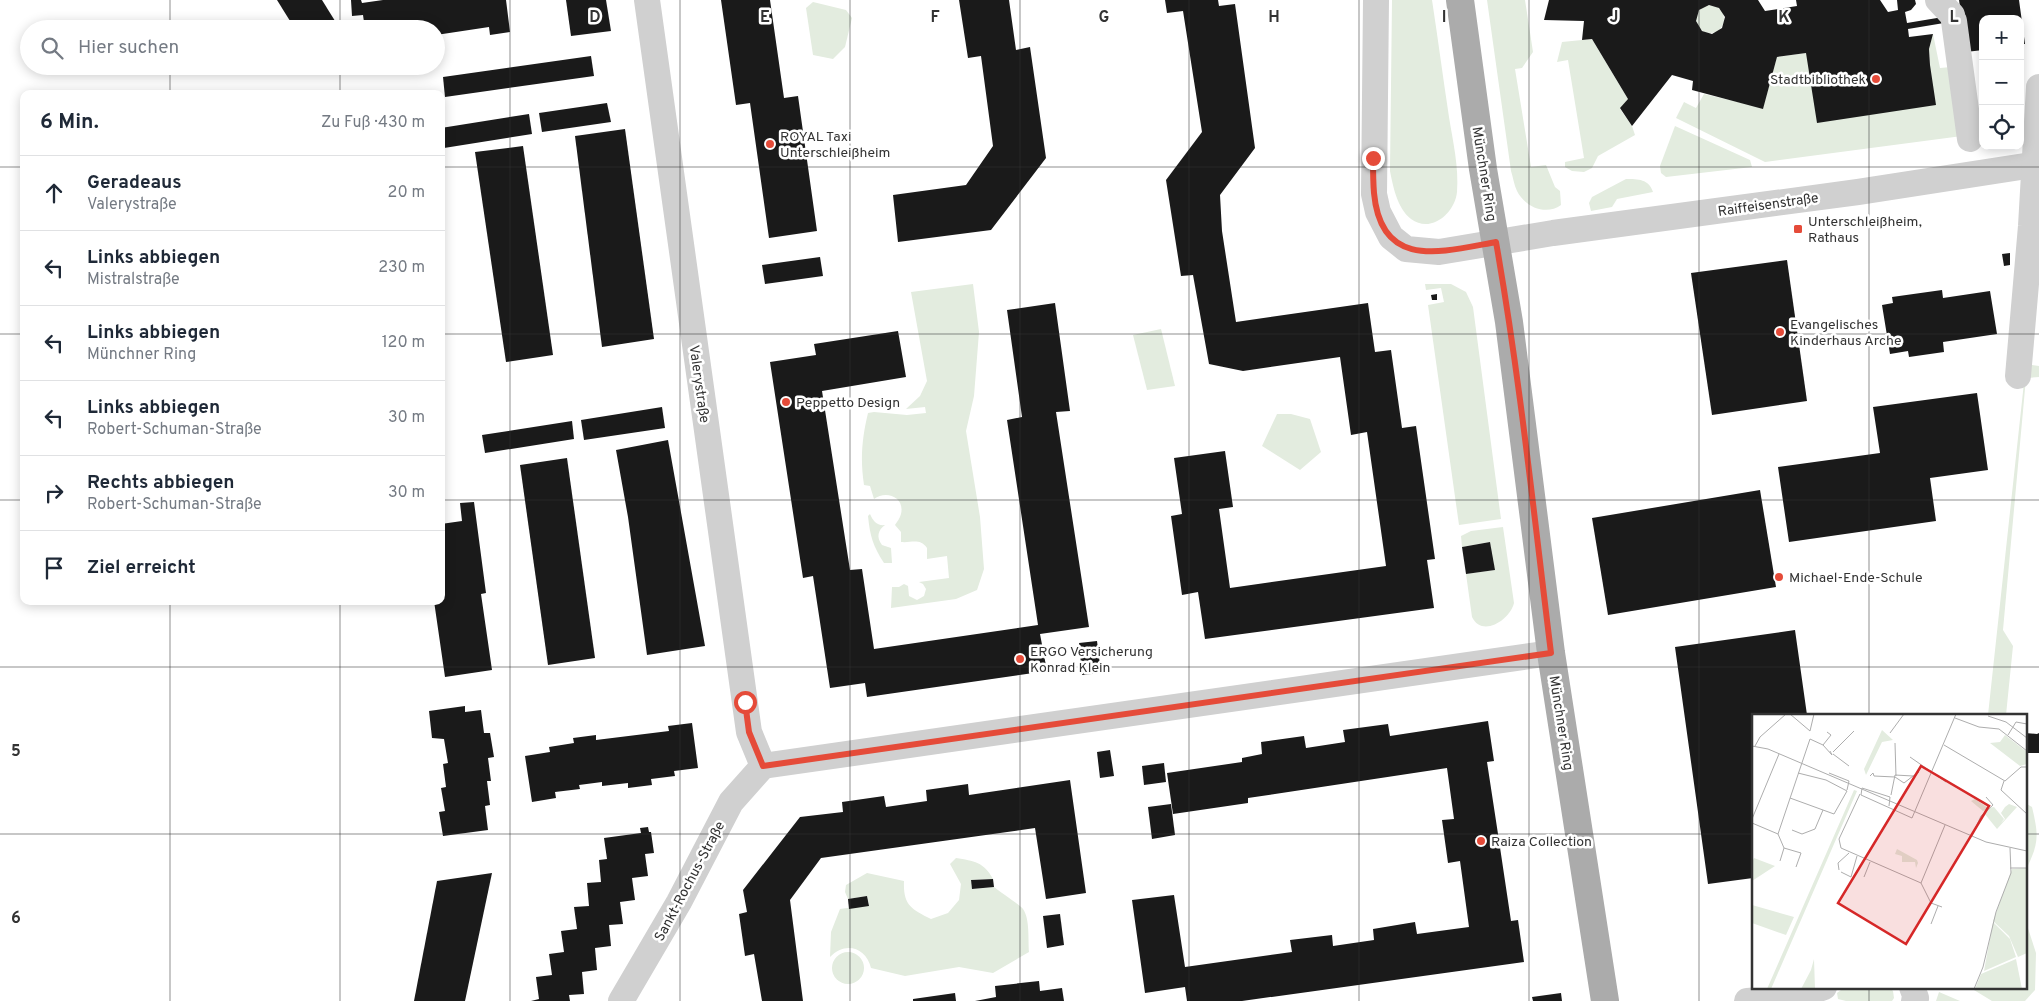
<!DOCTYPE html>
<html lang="de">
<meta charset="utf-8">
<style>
body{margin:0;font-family:Overpass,sans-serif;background:#f6f6f7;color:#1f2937}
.controls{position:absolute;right:15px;top:15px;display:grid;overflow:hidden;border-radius:10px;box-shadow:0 2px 12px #0003}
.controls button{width:45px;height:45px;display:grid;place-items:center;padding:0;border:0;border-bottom:1px solid #e0e1e3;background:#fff;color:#1f2937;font:25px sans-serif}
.stop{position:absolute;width:15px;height:15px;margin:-11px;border:4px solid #e54b39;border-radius:50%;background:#fff}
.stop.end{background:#e54b39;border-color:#fff;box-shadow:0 1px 5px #0008}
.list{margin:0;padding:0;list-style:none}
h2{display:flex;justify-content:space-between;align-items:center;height:65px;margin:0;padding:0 20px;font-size:21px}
h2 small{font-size:16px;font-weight:400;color:#747a83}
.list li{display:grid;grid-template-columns:32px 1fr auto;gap:15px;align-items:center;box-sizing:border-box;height:75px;padding:0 20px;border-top:1px solid #e0e1e3}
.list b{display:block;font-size:19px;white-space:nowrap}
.list p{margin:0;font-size:16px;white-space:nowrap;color:#747a83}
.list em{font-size:16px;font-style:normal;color:#747a83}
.icon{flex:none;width:28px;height:28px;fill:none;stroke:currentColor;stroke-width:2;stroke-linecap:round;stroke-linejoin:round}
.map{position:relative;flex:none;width:2039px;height:1001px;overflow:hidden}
.search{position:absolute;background:#fff;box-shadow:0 2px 12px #0003;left:20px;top:20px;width:425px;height:55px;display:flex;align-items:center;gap:12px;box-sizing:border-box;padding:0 18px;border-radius:28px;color:#747a83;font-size:19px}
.panel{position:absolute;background:#fff;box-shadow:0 2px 12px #0003;left:20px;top:90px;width:425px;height:515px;border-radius:10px}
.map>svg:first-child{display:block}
.green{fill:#e3ecdf}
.building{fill:#1a1a1a;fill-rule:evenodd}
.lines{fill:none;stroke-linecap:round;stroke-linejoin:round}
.minor{stroke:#d0d0d0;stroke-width:26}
.major{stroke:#ababab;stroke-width:28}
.route{stroke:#e54b39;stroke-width:6}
.grid{fill:none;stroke:#333;stroke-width:1;stroke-opacity:0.55}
.poi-dot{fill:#e54b39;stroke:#fff;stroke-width:2}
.labels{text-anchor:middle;stroke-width:5;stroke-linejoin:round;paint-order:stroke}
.poi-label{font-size:14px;fill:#333;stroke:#fff;text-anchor:start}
.street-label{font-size:14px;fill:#333;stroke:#fff}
.inset-road{fill:none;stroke:#adadad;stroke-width:1}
.view{fill:#d62828;fill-opacity:0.15;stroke:#d62828;stroke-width:2.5}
.inset-edge{fill:none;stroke:#333;stroke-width:2.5}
.grid-label{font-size:16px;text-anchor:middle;font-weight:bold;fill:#333;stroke:#fff;stroke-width:5;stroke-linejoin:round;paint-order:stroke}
</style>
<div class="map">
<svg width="2039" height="1001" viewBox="0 0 2039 1001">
<rect width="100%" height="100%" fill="#fff"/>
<!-- green -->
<g class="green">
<path d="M1392 0H1432C1438 39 1443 78 1449 117 1453 142 1459 167 1457 192 1455 213 1431 234 1411 219 1397 208 1393 186 1390 171Z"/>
<path d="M1487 0H1525L1533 52 1522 68 1515 69 1531 167 1546 165 1555 187 1560 191 1561 205C1546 216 1525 207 1517 191 1514 185 1513 177 1511 171Z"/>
<polygon points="813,2 846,10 852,18 845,47 833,59 813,55 806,8"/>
<circle cx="1710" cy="19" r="14"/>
<polygon points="1933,34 1940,68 1951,67 1962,136 1765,162 1676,118 1684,102 1696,108 1704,94 1763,108 1777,57 1806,53 1930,65 1929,49"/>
<polygon points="1592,39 1628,99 1620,109 1632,126 1635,135 1598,156 1592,168 1584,172 1572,171 1565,167 1565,162 1584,158 1568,60 1557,62 1562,42"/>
<polygon points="1675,126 1750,160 1752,167 1666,177 1661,173 1660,166"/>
<path d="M1626 179C1638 179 1649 179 1653 192L1617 199 1612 207 1591 211 1589 203 1592 197Z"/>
<path d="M973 284 979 332 974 396 966 431 980 517 984 569 977 590 956 599 891 608 892 587H899L904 584 908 586 909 596 917 600 924 596 926 589 923 584 919 582 949 578 947 556 927 559V548C920 538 912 543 901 542V532L895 525C897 522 900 518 901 514 905 497 886 490 874 499L870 486 864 485C860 459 862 438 868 413L874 412 907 415 926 413 925 407 906 409 920 396 927 381 911 292Z"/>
<polygon points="1425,284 1451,284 1466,292 1473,307 1501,519 1459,525 1428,305 1444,302 1441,288 1426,290"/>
<polygon points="1161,329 1175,386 1147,390 1133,335"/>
<polygon points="2026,364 2039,366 2039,377 2026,378 2003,630 2013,646 2006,715 1988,715"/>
<polygon points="1277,414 1291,414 1310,419 1321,452 1300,470 1262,446"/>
<path d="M870 514C873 521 877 526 885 525 878 530 876 537 882 545L891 548 892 563H884C873 546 870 536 868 516Z"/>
<path d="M1503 527 1514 603C1510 620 1482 638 1472 617L1466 574 1494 570 1490 542 1462 547 1461 536 1471 531Z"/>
<path d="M2025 803 2032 807C2039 837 2039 843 2025 872Z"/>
<path d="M956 858C974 861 984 862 993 879L971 880 972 889 994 887C1000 892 1020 905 1023 909 1030 919 1028 939 1029 952L993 973 959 967 905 976 871 968C866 947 845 941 830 957L831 932 840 909 869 905 867 896 848 899 845 892 846 885 867 873 904 881C903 905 911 909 931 919L948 913 959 900 961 884 950 864Z"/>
<polygon points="2025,919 2036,953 2035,990 2025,1001 1992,1001 1969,987 2025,987"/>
<circle cx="848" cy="968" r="16"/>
<polygon points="1861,987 1889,987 1893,991 1894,998 1892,1001 1846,1001 1838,999 1837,993 1841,990"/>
<polygon points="1939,992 1960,1001 1936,1001"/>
</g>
<!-- building -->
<g class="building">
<polygon points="277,0 322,0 340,29 295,29"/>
<polygon points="351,0 361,0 362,3 383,0 506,0 510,32 490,35 489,27 436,35 436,29 365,29 363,15 352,16"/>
<polygon points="566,0 606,0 611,31 571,36"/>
<polygon points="721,0 770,0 784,98 798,96 817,231 769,238 750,103 736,105"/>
<polygon points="959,0 1009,0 1016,50 1030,47 1046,158 991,230 898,242 893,195 966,185 993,146 981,56 968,58"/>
<polygon points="1165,0 1218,0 1219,6 1235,4 1255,148 1220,195 1222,231 1236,322 1368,303 1375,352 1391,350 1402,428 1416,426 1435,559 1427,560 1434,608 1205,639 1198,592 1182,595 1171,516 1182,514 1174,458 1225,451 1233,507 1219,509 1230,588 1386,566 1367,432 1351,435 1340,357 1243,371 1209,364 1193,275 1181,276 1166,180 1202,132 1183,11 1167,13"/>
<path d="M1549 0H1758L1765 11 1797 6 1796 0H1880L1888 12 1898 10 1897 0H1915L1916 4 1911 10 1905 12 1907 23 1961 14 1959 0H2019L2025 44H2020V19H1983V50L1966 52 1962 20 1908 29 1909 37 1933 34 1929 49 1930 65 1936 105 1817 123 1806 53 1777 57 1763 109 1692 90 1693 81 1672 75 1632 126 1620 108 1628 99 1592 39 1582 40 1584 21 1544 20ZM1709 5 1719 8 1725 17 1722 28 1712 34 1702 31 1696 21 1699 10Z"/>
<polygon points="591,56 594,76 445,97 443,77"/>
<polygon points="314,66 329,66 318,73"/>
<polygon points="607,103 611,122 542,132 539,113"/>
<polygon points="529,114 532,134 444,148 441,128"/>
<polygon points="625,129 654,339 602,347 575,136"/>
<polygon points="523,146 553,355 506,362 475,152"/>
<polygon points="2010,253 2010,265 2004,266 2002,254"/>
<polygon points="820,257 823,276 765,284 762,265"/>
<polygon points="1787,260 1807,401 1712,415 1691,273"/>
<polygon points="1942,290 1943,298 1990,291 1997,334 1943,342 1944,352 1909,357 1908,351 1890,354 1882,305 1893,303 1892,297"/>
<polygon points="1437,294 1437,300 1432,300 1431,295"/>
<polygon points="1055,303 1070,411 1056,412 1089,627 1040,634 1047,671 867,697 865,683 830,688 813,576 803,578 770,362 816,355 814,344 898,331 906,377 822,391 850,570 862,569 874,649 1038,625 1007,420 1022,417 1007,310"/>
<polygon points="1977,393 1988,470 1930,478 1936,521 1789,542 1778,467 1880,453 1873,407"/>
<polygon points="662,407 665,428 584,440 581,420"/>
<polygon points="572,421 574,439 485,453 482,435"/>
<polygon points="668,440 705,646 647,655 628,517 616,450"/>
<polygon points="567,458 595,658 548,665 520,465"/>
<polygon points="1760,490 1776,587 1608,615 1592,518"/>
<polygon points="474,502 486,593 481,594 492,670 445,677 434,601 441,601 441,524 462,521 460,503"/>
<polygon points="1490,542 1495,570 1466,574 1462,547"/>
<polygon points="1795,630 1807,715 1753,715 1753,878 1708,884 1675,647"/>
<polygon points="1097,641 1101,673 1082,675 1079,643"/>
<polygon points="465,706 465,712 481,710 484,733 490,733 494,757 488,758 491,781 487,781 490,805 485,806 488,830 443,836 439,812 445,811 441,788 446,787 443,764 448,763 444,739 432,738 429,711"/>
<polygon points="1488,721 1494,761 1487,762 1498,834 1511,921 1518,920 1524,962 1242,1001 1187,1001 1185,987 1145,993 1132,900 1174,895 1185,967 1292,952 1290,940 1332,935 1333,946 1374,940 1373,929 1415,922 1417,934 1469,927 1460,861 1448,863 1442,820 1454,819 1447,768 1248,798 1248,803 1173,814 1167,773 1242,762 1242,758 1262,754 1261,742 1304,736 1306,748 1345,742 1343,730 1388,724 1390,736"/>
<polygon points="692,723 698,768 674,771 675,776 651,779 652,785 628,788 628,783 602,786 602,782 579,785 580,789 555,792 556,798 532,802 525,756 550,752 549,747 574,743 573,738 596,735 596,740 669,731 668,726"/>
<polygon points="2025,733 2037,734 2039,733 2039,753 2025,753"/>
<polygon points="1110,750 1114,776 1100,778 1097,752"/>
<polygon points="1164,763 1166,782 1144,785 1142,766"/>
<polygon points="1070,780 1086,893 1046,899 1035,828 821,858 790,900 803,1001 762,1001 754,954 745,956 739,914 747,912 743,890 800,817 843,812 842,802 884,796 886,807 927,801 926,790 968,784 969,795"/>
<polygon points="1171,804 1175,835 1152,839 1148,807"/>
<polygon points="648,827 649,832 651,832 654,853 645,854 648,876 632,878 635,900 620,902 623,924 609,925 611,946 595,948 597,970 582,972 584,994 569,995 570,1001 531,1001 539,999 536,977 552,975 549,954 564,952 561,931 577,929 574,907 589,906 587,883 601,882 599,860 607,859 604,838 641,833 640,828"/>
<polygon points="492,873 465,1001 414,1001 437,881"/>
<polygon points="993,879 994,887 972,889 971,880"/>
<polygon points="867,896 869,906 849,909 848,899"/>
<polygon points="1060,914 1064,945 1047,948 1043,916"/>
<polygon points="1039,981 1040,991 1062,988 1064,1001 975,1001 996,997 995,986"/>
<polygon points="955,993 956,1001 913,1001 913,999"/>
<polygon points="1561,993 1562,1001 1533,1001 1532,997"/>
</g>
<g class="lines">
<!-- minor -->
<g class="minor">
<polyline points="647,0 749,732 763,766"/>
<polyline points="1376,0 1374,194 1378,212 1391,237 1406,249 1439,252 1553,233 1858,192 2039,164"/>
<polyline points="1938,0 1952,15"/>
<polyline points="1954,21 1970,139"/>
<polyline points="2018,376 2031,226 2039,87"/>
<polyline points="763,766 1551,653"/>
<polyline points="1912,987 1916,998 1914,1001"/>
<polyline points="621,1001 679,902 731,802 763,766"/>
<polyline points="1747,1001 1798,997 1824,987"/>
</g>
<!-- major -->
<polyline class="major" points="1460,0 1483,169 1509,322 1551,653 1605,1001"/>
</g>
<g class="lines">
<!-- route -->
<path class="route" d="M745 702 749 732 763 766 1551 653C1534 516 1520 378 1496 242 1441 252 1381 270 1374 193 1373 181 1373 169 1373 158"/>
</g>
<!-- grid -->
<path class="grid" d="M170 0V29M340 0V29M510 0V1001M680 0V1001M850 0V1001M1020 0V1001M1189 0V1001M1359 0V1001M1529 0V1001M1699 0V1001M1869 0V715M170 66V94M340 66V94M0 167H24M441 167H2039M0 334H24M441 334H2039M0 500H24M441 500H2039M170 601V1001M340 601V1001M0 667H2039M0 834H1753M2025 834H2039M1869 987V1001"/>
<!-- markers -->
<g class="poi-dot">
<circle cx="1876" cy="79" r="5"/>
<circle cx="770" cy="144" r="5"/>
<rect x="1793" y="224" width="10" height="10" rx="2.5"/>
<circle cx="1780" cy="332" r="5"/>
<circle cx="786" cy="402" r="5"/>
<circle cx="1779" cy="577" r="5"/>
<circle cx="1020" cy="659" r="5"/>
<circle cx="1481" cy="841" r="5"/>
</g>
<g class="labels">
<!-- poi labels -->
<g class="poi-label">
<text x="1866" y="84" text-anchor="end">Stadtbibliothek</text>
<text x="780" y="141">ROYAL Taxi<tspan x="780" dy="16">Unterschleißheim</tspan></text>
<text x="1808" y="226">Unterschleißheim,<tspan x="1808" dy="16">Rathaus</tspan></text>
<text x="1790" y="329">Evangelisches<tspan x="1790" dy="16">Kinderhaus Arche</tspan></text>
<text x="796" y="407">Peppetto Design</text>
<text x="1789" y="582">Michael-Ende-Schule</text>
<text x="1030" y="656">ERGO Versicherung<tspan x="1030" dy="16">Konrad Klein</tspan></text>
<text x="1491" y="846">Raiza Collection</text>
</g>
<!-- street labels -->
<g class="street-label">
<text transform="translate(1485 174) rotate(81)" y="5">Münchner Ring</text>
<text transform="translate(1768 204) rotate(-8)" y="5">Raiffeisenstraße</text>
<text transform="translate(700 384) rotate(82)" y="5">Valerystraße</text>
<text transform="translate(1562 723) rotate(81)" y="5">Münchner Ring</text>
<text transform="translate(689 881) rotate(-62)" y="5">Sankt-Rochus-Straße</text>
</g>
</g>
<!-- overview -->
<g transform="translate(1752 714)">
<rect width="275" height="275" fill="#fff"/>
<path d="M130 16 141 26 130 28 114 61 112 55ZM253 21 275 38V50L268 52 238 29 248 28ZM102 76 105 77 19 275H15ZM223 85 236 94 242 93 252 105 249 109 253 105 249 99 253 93 257 90 265 93 245 115 232 99 237 94 231 97 219 87ZM145 135 165 146 166 149 164 154 163 148H150V142L143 140ZM2 144 23 152 0 167V148ZM275 154V239L266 243 257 222 241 207 260 155ZM0 191 42 203 34 221 0 209ZM241 208 258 225 264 243 232 257ZM62 245 63 275H49L59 256ZM264 245 270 275H223L229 260Z" fill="#e3ecdf"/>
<path class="inset-road" d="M38 0 58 17 62 0M236 2 254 8 275 24M203 4 227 13 247 15 275 37M138 19 152 0M256 21 264 8 275 10M143 29 144 62M71 31 79 21 75 18M192 31 253 67 269 53H275M0 32 16 35 234 128 275 137M3 32 8 23 34 0M81 38 102 17M81 40 97 52M158 43 194 68M77 59 97 67 95 76M118 62 121 59 122 62 143 63 152 69 161 62M252 67 249 76 275 100M108 80 87 125 89 134 169 169M139 81 143 61 161 62 167 58M38 84 82 100 95 77 74 66 46 59M137 92 138 83 110 74 109 81 160 104 204 0M0 105 27 40M0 109 26 120M40 116 50 120 63 115 71 96M220 122 229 102 241 91 234 83M32 134 49 139 44 153M28 147 32 134 26 120 58 25 71 31 80 41 78 37M258 154H275M87 156 86 149 97 139M89 158 99 163 105 142M112 163 118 148M169 169 193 111M169 169 179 189 190 193M179 210 186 192M222 275 231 253 244 198 259 159 258 134"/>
<path class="view" d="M169 52 237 92 154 230 86 189Z"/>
<rect width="275" height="275" class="inset-edge"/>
</g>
<g class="grid-label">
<text x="595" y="22">D</text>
<text x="765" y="22">E</text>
<text x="935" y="22">F</text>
<text x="1104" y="22">G</text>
<text x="1274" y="22">H</text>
<text x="1444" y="22">I</text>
<text x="1614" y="22">J</text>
<text x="1784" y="22">K</text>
<text x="1954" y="22">L</text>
<text x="16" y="756">5</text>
<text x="16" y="923">6</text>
</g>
</svg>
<div class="controls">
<button>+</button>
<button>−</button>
<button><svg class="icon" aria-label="locate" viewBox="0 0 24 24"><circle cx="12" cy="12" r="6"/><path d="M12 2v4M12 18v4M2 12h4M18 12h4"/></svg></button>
</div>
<div class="stop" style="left:745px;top:702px"></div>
<div class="stop end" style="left:1373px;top:158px"></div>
<div class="search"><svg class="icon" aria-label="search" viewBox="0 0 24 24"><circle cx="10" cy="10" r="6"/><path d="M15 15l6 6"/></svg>Hier suchen</div>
<section class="panel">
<h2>6 Min.<small>Zu Fuß · 430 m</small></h2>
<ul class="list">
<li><svg class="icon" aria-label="ahead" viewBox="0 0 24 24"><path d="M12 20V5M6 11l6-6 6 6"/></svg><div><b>Geradeaus</b><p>Valerystraße</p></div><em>20 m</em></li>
<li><svg class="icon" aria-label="left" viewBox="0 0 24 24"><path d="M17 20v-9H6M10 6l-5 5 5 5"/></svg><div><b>Links abbiegen</b><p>Mistralstraße</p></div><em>230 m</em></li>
<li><svg class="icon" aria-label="left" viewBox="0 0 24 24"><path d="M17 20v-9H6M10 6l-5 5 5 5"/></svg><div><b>Links abbiegen</b><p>Münchner Ring</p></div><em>120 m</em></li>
<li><svg class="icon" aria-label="left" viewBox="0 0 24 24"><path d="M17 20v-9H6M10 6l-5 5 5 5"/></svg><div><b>Links abbiegen</b><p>Robert-Schuman-Straße</p></div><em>30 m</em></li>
<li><svg class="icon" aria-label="right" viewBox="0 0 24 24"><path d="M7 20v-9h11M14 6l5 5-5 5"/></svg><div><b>Rechts abbiegen</b><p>Robert-Schuman-Straße</p></div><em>30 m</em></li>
<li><svg class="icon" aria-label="arrive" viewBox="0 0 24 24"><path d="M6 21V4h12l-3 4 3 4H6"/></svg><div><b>Ziel erreicht</b></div></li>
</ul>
</section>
</div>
